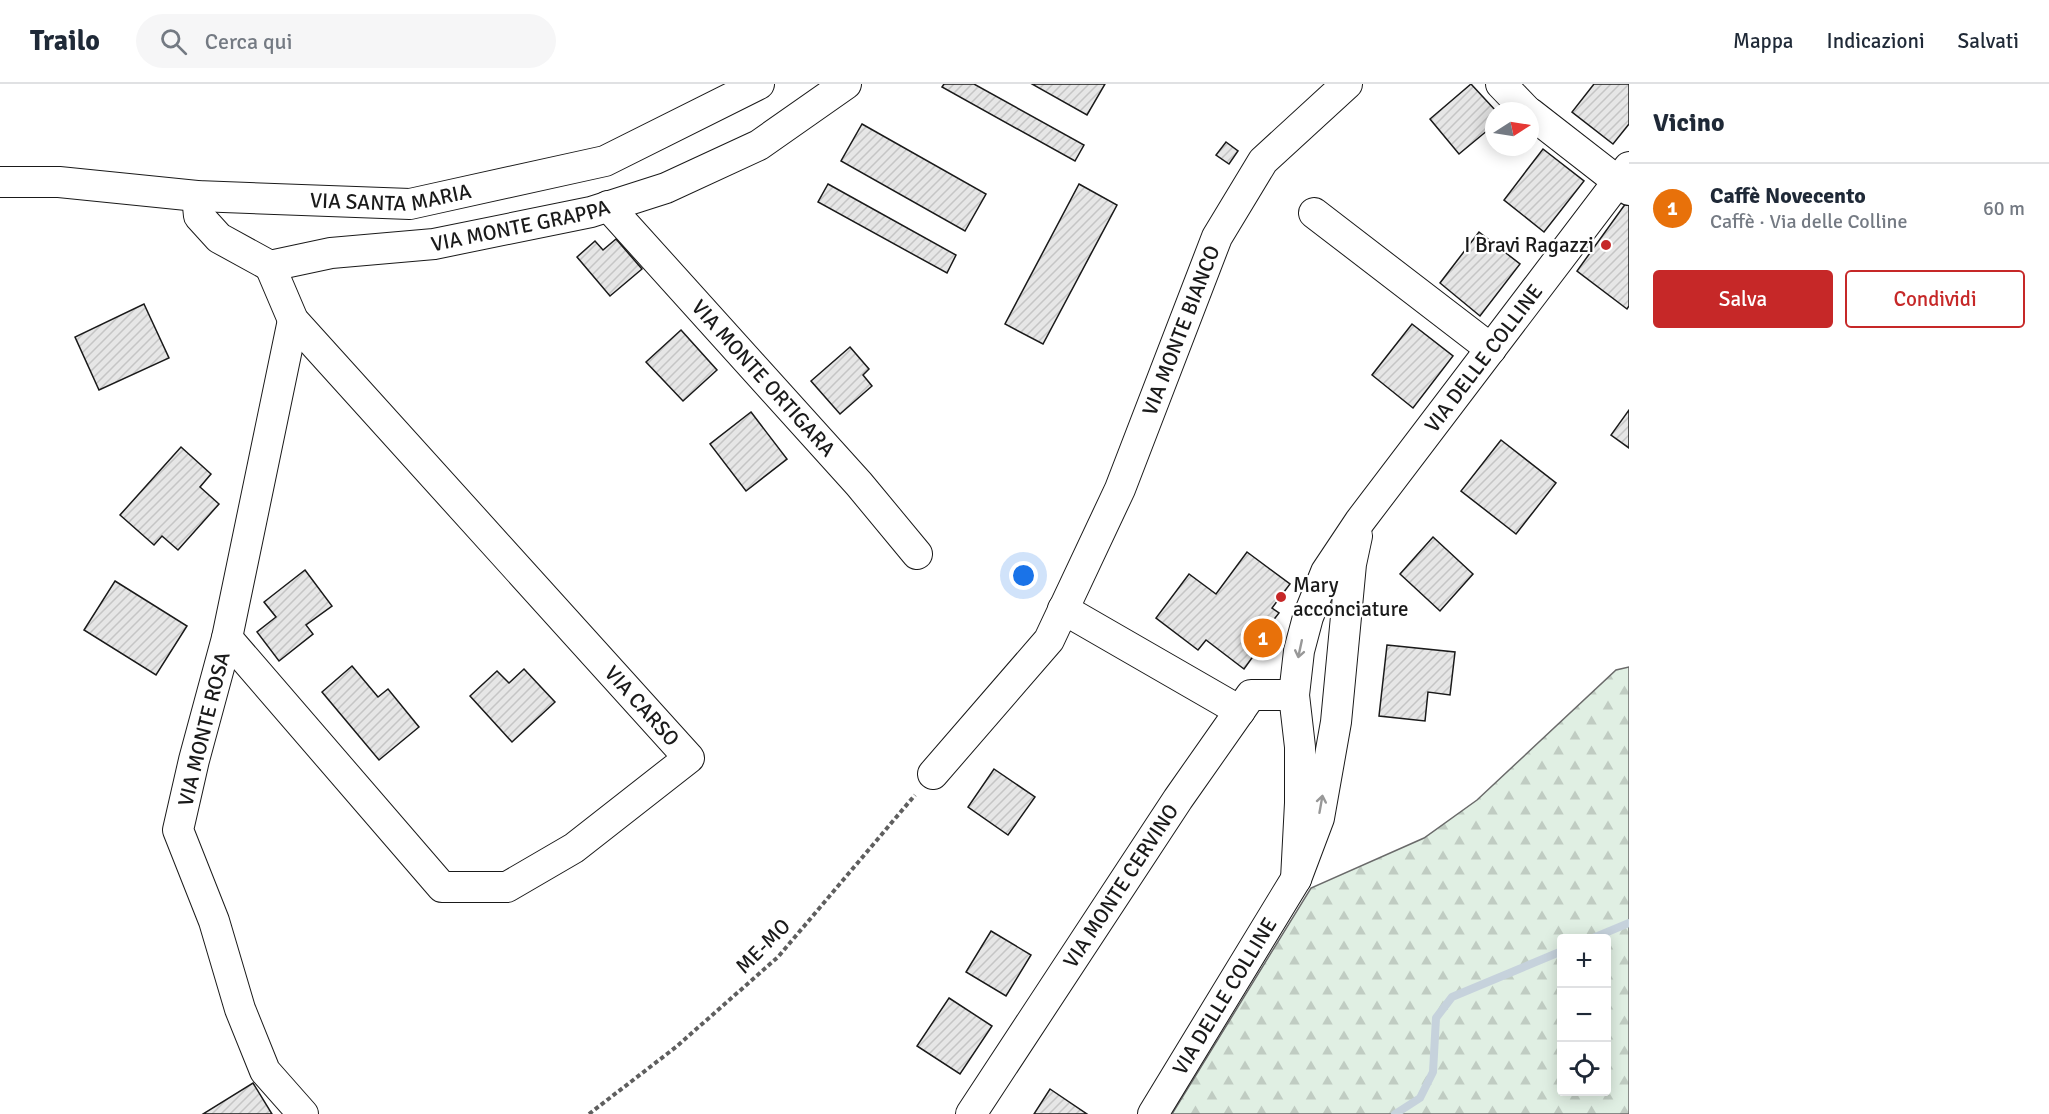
<!DOCTYPE html>
<html lang="it">
<meta charset="utf-8">
<style>
body{margin:0;font-family:Signika,sans-serif;background:#f6f6f7;color:#1f2937}
.controls{position:absolute;right:18px;bottom:18px;display:grid;overflow:hidden;border-radius:6px;box-shadow:0 3px 15px #0003}
.controls button{width:54px;height:54px;display:grid;place-items:center;padding:0;border:0;border-bottom:2px solid #e0e1e3;background:#fff;color:#1f2937;font:30px sans-serif}
.compass{position:absolute;left:1485px;top:18px;width:54px;height:54px;border-radius:50%;background:#fff;box-shadow:0 3px 15px #0003;rotate:78deg}
.you{position:absolute;left:1024px;top:492px;width:21px;height:21px;margin:-15px;border:4px solid #fff;border-radius:50%;background:#1a73e8;box-shadow:0 0 0 9px #1a73e833}
.badge{display:grid;place-items:center;width:39px;height:39px;border-radius:50%;background:#c62828;color:#fff;font-size:20px;font-weight:700}
.pin{position:absolute;translate:-50% -50%;border:3px solid #fff;box-shadow:0 2px 6px #0006}
.list{margin:0;padding:0;list-style:none}
h2{display:flex;justify-content:space-between;align-items:center;height:78px;margin:0;padding:0 24px;font-size:26px}
h2 small{font-size:20px;font-weight:400;color:#747a83}
.list li{display:grid;grid-template-columns:39px 1fr auto;gap:18px;align-items:center;box-sizing:border-box;height:90px;padding:0 24px;border-top:2px solid #e0e1e3}
.list b{display:block;font-size:22px;white-space:nowrap}
.list p{margin:0;font-size:20px;white-space:nowrap;color:#747a83}
.list em{font-size:20px;font-style:normal;color:#747a83}
.actions{display:flex;gap:12px;padding:18px 24px}
.actions a{flex:1;padding:14px 0;border:2px solid #c62828;border-radius:6px;text-align:center;font-size:21px;color:#c62828}
.actions .main{background:#c62828;color:#fff}
.icon{flex:none;width:33px;height:33px;fill:none;stroke:currentColor;stroke-width:2;stroke-linecap:round;stroke-linejoin:round}
.map{position:relative;flex:none;width:1629px;height:1030px;overflow:hidden}
header{display:flex;align-items:center;gap:36px;box-sizing:border-box;height:84px;padding:0 30px;background:#fff;border-bottom:2px solid #e0e1e3}
header strong{font-size:28px}
nav{display:flex;gap:33px;margin-inline-start:auto;font-size:21px}
.search{width:420px;height:54px;background:#f6f6f7;display:flex;align-items:center;gap:15px;box-sizing:border-box;padding:0 21px;border-radius:33px;color:#747a83;font-size:22px}
main{display:flex}
aside{flex:1;background:#fff}
.map>svg:first-child{display:block}
.forest{fill:url(#forest-firs);stroke:#6a6a6a;stroke-width:1.5;fill-rule:evenodd}
.lines{fill:none;stroke-linecap:round;stroke-linejoin:round}
.stream{stroke:#c6d2dc;stroke-width:8}
.building{fill:url(#building-hatch);stroke:#1a1a1a;stroke-width:1.5}
.minor-casing{stroke:#1a1a1a;stroke-width:32}
.path{stroke:#5f5f5f;stroke-width:4;stroke-dasharray:4.5 3;stroke-linecap:butt}
.minor{stroke:#fff;stroke-width:30}
.oneway{stroke:#989898}
.poi-dot{fill:#c62828;stroke:#fff;stroke-width:2}
.labels{text-anchor:middle;stroke-width:4.5;stroke-linejoin:round;paint-order:stroke}
.street-label{font-size:21px;fill:#1a1a1a;stroke:#fff}
.poi-label{font-size:21px;fill:#1a1a1a;stroke:#fff;text-anchor:end}
</style>
<header>
<strong>Trailo</strong>
<div class="search"><svg class="icon" aria-label="search" viewBox="0 0 24 24"><circle cx="10" cy="10" r="6"/><path d="M15 15l6 6"/></svg>Cerca qui</div>
<nav><a>Mappa</a><a>Indicazioni</a><a>Salvati</a></nav>
</header>
<main>
<div class="map">
<svg width="1629" height="1030" viewBox="0 0 1629 1030">
<defs>
<pattern id="forest-firs" width="22" height="20" patternUnits="userSpaceOnUse" patternTransform="scale(1.5)"><rect width="22" height="20" fill="#e0efe3"/><path d="M5 1l3.5 6h-7zM16 11l3.5 6h-7z" fill="#c0ccc2"/></pattern>
<pattern id="building-hatch" width="6" height="6" patternUnits="userSpaceOnUse" patternTransform="scale(1.5)"><rect width="6" height="6" fill="#e6e6e6"/><path d="M-1 1l2-2M0 6l6-6M5 7l2-2" fill="none" stroke="#c5c5c5"/></pattern>
</defs>
<rect width="100%" height="100%" fill="#fff"/>
<!-- forest -->
<path class="forest" d="M1629 583V1030H1172L1311 804 1424 754 1477 716 1616 586ZM1562 854H1606V1008H1562Z"/>
<g class="lines">
<!-- stream -->
<g class="stream">
<polyline points="1593,854 1629,839"/>
<polyline points="1395,1030 1420,1014 1433,988 1436,934 1452,913 1562,867"/>
</g>
</g>
<!-- building -->
<g class="building">
<polygon points="944,0 974,0 1084,61 1075,77 942,3"/>
<polygon points="1032,0 1105,0 1087,31"/>
<polygon points="1471,0 1496,27 1494,27 1494,41 1459,70 1430,35"/>
<polygon points="1594,0 1629,0 1629,40 1613,60 1572,28"/>
<polygon points="862,40 986,110 965,147 841,77"/>
<polygon points="1226,58 1238,67 1229,80 1216,71"/>
<polygon points="1543,65 1584,97 1544,148 1504,116"/>
<polygon points="828,100 956,171 947,189 818,118"/>
<polygon points="1079,100 1117,121 1043,260 1005,240"/>
<polygon points="1626,119 1629,121 1629,222 1627,225 1577,187"/>
<polygon points="1479,148 1520,180 1480,232 1440,199"/>
<polygon points="616,155 642,185 610,212 577,173 595,157 603,166"/>
<polygon points="144,220 169,274 99,306 75,253"/>
<polygon points="1412,240 1453,272 1413,324 1372,291"/>
<polygon points="681,246 717,286 683,317 646,278"/>
<polygon points="850,263 869,285 863,291 872,302 840,330 811,297"/>
<polygon points="1629,326 1629,364 1611,351"/>
<polygon points="751,328 787,375 746,407 710,360"/>
<polygon points="1501,356 1556,399 1516,450 1461,407"/>
<polygon points="181,363 211,390 200,403 219,420 178,466 162,452 154,461 120,431"/>
<polygon points="1433,453 1473,490 1440,527 1400,490"/>
<polygon points="1247,468 1290,500 1272,524 1279,529 1258,556 1262,560 1244,585 1206,556 1198,566 1156,534 1189,490 1216,510"/>
<polygon points="305,486 332,522 306,541 313,550 279,577 257,548 276,533 264,518"/>
<polygon points="115,497 187,542 156,591 84,546"/>
<polygon points="1387,561 1455,568 1450,611 1428,608 1425,637 1379,632"/>
<polygon points="352,582 378,613 388,605 419,643 379,676 322,608"/>
<polygon points="524,585 555,618 512,658 470,612 497,587 509,599"/>
<polygon points="994,685 1035,713 1008,751 968,723"/>
<polygon points="991,847 1031,871 1006,912 966,888"/>
<polygon points="949,914 992,942 960,990 917,962"/>
<polygon points="253,999 272,1030 203,1030"/>
<polygon points="1050,1005 1087,1030 1034,1030"/>
</g>
<g class="lines">
<defs>
<g id="minor">
<polyline points="1501,0 1527,27"/>
<polyline points="1530,29 1629,106"/>
<path id="s1" d="M0 98H59L197 112 410 120 605 77 759 0"/>
<path id="s2" d="M197 112 199 132 219 154 270 182 331 169 434 160 591 128 666 104 759 61 846 0"/>
<path id="s3" d="M608 122 859 400 917 470"/>
<polyline points="1314,129 1491,265"/>
<polyline points="293,236 227,554 194,676 178,746 214,837 240,925 265,987 303,1030"/>
<polyline points="1063,525 1240,627"/>
<polyline points="227,554 442,803 507,803 574,764 689,674 293,236 270,182"/>
<path id="s4" d="M933 690 1049 556 1120 405 1217 153 1263 77 1347 0"/>
<path id="s5" d="M1296 795 1300 719V663L1294 611 1299 567 1308 533 1326 488 1360 437 1629 83"/>
<path id="s6" d="M971 1030 1178 715 1251 611H1294"/>
<path id="s7" d="M1153 1030 1296 795 1319 734 1336 638 1351 480 1357 452"/>
</g>
</defs>
<!-- minor casing -->
<use href="#minor" class="minor-casing"/>
<!-- path -->
<polyline class="path" points="589,1030 676,963 778,873 915,711"/>
<!-- minor -->
<use href="#minor" class="minor"/>
</g>
<!-- one-way arrows -->
<defs><path id="oneway-shaft" d="M-6 0H5M1.5-3L5.5 0L1.5 3" fill="none" stroke-width="1.6" stroke-linecap="round" stroke-linejoin="round" transform="scale(1.5)"/></defs>
<g class="oneway">
<use href="#oneway-shaft" transform="translate(1300 565) rotate(102)"/>
<use href="#oneway-shaft" transform="translate(1321 720) rotate(-80)"/>
</g>
<!-- markers -->
<g class="poi-dot">
<circle cx="1606" cy="161" r="6"/>
<circle cx="1281" cy="513" r="6"/>
</g>
<g class="labels">
<!-- street labels -->
<g class="street-label">
<text dy="7" stroke="none"><textPath href="#s1" startOffset="392">VIA SANTA MARIA</textPath></text>
<text dy="7" stroke="none"><textPath href="#s2" startOffset="362">VIA MONTE GRAPPA</textPath></text>
<text dy="7" stroke="none"><textPath href="#s4" startOffset="514">VIA MONTE BIANCO</textPath></text>
<text dy="7" stroke="none"><textPath href="#s5" startOffset="578">VIA DELLE COLLINE</textPath></text>
<text dy="7" stroke="none"><textPath href="#s3" startOffset="232">VIA MONTE ORTIGARA</textPath></text>
<text transform="translate(642 622) rotate(48)" y="7">VIA CARSO</text>
<text transform="translate(204 645) rotate(-76)" y="7">VIA MONTE ROSA</text>
<text dy="7" stroke="none"><textPath href="#s6" startOffset="273">VIA MONTE CERVINO</textPath></text>
<text transform="translate(763 862) rotate(-45)" y="7">ME-MO</text>
<text dy="7" stroke="none"><textPath href="#s7" startOffset="138">VIA DELLE COLLINE</textPath></text>
</g>
<!-- poi labels -->
<g class="poi-label">
<text x="1594" y="168">I Bravi Ragazzi</text>
<text x="1293" y="508" text-anchor="start">Mary<tspan x="1293" dy="24">acconciature</tspan></text>
</g>
</g>
</svg>
<div class="controls">
<button>+</button>
<button>−</button>
<button><svg class="icon" aria-label="locate" viewBox="0 0 24 24"><circle cx="12" cy="12" r="6"/><path d="M12 2v4M12 18v4M2 12h4M18 12h4"/></svg></button>
</div>
<svg class="compass" viewBox="-18 -18 36 36"><path d="M0-13l5 13h-10z" fill="#e53935"/><path d="M0 13l5-13h-10z" fill="#747a83"/></svg>
<div class="you"></div>
<div class="pin badge" style="left:1263px;top:554px;background:#e8710a">1</div>
</div>
<aside>
<h2>Vicino<small></small></h2>
<ul class="list">
<li><span class="badge" style="background:#e8710a">1</span><div><b>Caffè Novecento</b><p>Caffè · Via delle Colline</p></div><em>60 m</em></li>
</ul>
<div class="actions"><a class="main">Salva</a><a>Condividi</a></div>
</aside>
</main>
